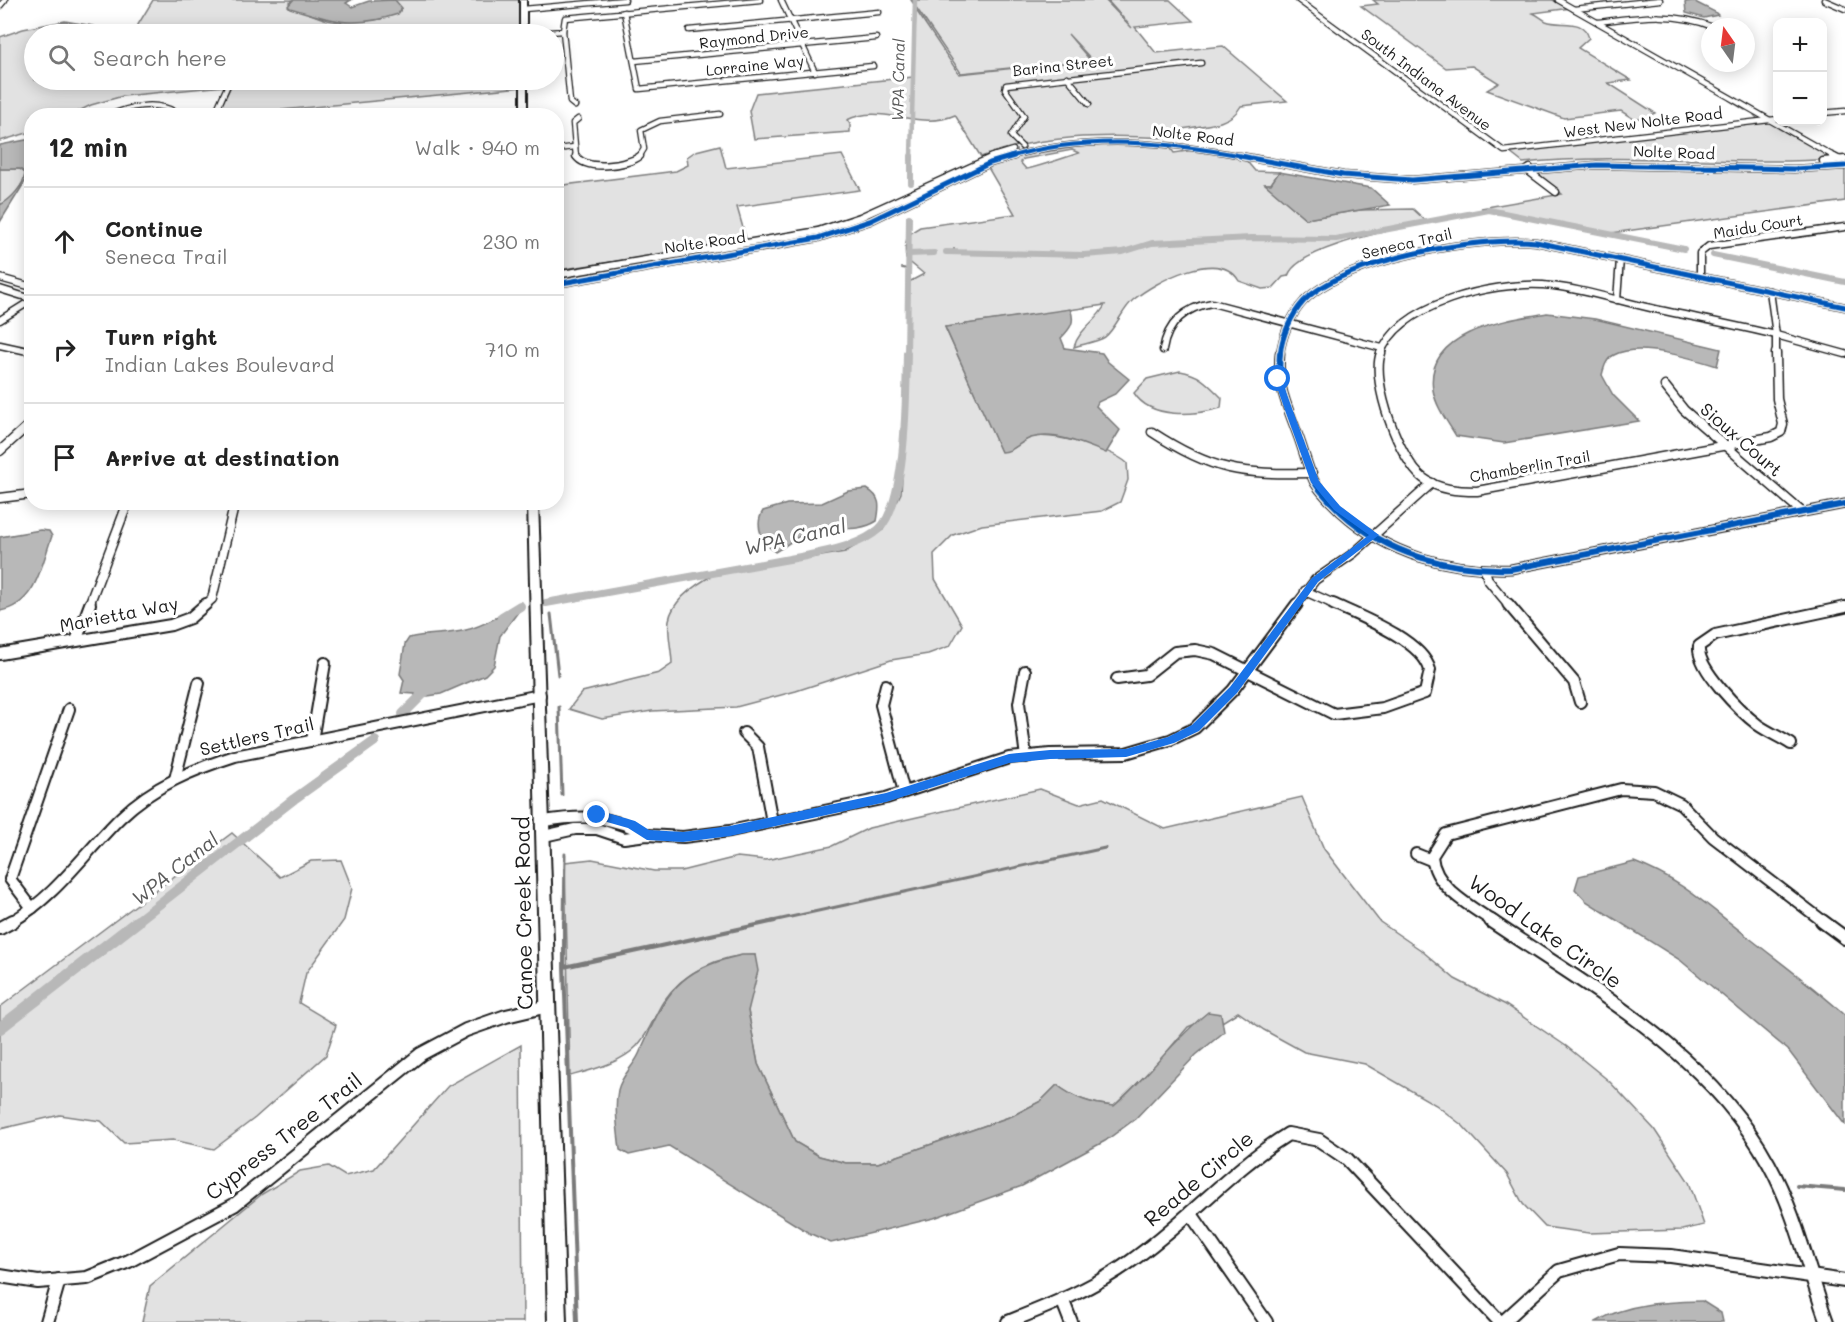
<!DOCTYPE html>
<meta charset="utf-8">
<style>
body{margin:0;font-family:Mali,sans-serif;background:#f2f2f2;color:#222}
.controls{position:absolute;right:18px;top:18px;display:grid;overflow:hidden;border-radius:12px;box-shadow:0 3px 15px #0003}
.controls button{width:54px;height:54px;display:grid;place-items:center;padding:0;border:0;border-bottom:2px solid #e0e0e0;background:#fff;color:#222;font:30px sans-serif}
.compass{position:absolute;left:1701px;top:18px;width:54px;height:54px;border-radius:50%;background:#fff;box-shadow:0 3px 15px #0003;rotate:346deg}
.stop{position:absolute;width:18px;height:18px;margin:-14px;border:4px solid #1a73e8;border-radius:50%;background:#fff}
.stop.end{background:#1a73e8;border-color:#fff;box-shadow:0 2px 6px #0008}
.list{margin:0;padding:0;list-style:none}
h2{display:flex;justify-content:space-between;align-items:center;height:78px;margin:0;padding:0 24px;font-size:26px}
h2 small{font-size:20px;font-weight:400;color:#767676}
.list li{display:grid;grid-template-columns:39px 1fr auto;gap:18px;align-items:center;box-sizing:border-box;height:108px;padding:0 24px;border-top:2px solid #e0e0e0}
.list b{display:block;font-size:22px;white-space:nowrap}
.list p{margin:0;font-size:20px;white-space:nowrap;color:#767676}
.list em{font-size:20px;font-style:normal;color:#767676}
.icon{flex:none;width:33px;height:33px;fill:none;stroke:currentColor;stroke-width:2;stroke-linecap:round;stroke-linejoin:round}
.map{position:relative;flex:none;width:1845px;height:1322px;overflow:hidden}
.search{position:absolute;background:#fff;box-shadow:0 3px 15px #0003;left:24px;top:24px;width:540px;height:66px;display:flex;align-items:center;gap:15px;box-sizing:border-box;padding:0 21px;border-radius:33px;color:#767676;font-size:22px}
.panel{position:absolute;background:#fff;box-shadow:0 3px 15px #0003;left:24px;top:108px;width:540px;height:402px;border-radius:24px}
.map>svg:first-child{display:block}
.green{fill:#e2e2e2;stroke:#7f7f7f;stroke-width:1.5;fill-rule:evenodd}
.water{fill:#b8b8b8;stroke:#7a7a7a;stroke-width:1.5}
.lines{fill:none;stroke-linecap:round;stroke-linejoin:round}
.stream-far3{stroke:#7a7a7a;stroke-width:1.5}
.stream-far2{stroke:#7a7a7a;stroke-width:2}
.stream-far1{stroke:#7a7a7a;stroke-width:3}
.stream{stroke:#7a7a7a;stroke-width:4}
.canal-far4{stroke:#b8b8b8;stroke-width:4.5}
.canal-far3{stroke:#b8b8b8;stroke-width:6}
.canal-far2{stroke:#b8b8b8;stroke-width:8}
.canal-far1{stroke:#b8b8b8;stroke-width:10}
.canal{stroke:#b8b8b8;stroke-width:12}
.minor-far4-casing{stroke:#1c1c1c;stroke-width:7}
.minor-far3-casing{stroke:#1c1c1c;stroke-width:9}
.minor-far2-casing{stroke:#1c1c1c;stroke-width:11}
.minor-far1-casing{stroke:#1c1c1c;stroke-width:14}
.minor-casing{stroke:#1c1c1c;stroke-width:16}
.major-casing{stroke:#1c1c1c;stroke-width:4}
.minor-far4{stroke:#fff;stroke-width:4.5}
.minor-far3{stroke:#fff;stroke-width:6}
.minor-far2{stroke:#fff;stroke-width:8}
.minor-far1{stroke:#fff;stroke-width:10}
.minor{stroke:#fff;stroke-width:12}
.major{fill:#fff;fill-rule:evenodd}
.cycleway-far2-casing{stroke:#fff;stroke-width:6}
.cycleway-far1-casing{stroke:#fff;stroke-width:8}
.cycleway-casing{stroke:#fff;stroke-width:9}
.cycleway-far2{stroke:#0057b8;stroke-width:4}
.cycleway-far1{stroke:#0057b8;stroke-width:5}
.cycleway{stroke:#0057b8;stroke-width:6}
.route{fill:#1a73e8}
.labels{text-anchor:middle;stroke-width:6;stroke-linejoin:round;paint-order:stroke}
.far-street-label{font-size:15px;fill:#1c1c1c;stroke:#fff}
.far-water-label{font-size:16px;font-style:italic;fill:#5a5a5a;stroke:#fff}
.street-label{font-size:18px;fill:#1c1c1c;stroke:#fff}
.water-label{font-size:20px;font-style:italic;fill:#5a5a5a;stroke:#fff}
.near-street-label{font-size:21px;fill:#1c1c1c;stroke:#fff}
</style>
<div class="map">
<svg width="1845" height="1322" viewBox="0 0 1845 1322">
<rect width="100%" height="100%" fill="#fff"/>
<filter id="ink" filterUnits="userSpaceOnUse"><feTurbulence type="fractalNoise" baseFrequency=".0167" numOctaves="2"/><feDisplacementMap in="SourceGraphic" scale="12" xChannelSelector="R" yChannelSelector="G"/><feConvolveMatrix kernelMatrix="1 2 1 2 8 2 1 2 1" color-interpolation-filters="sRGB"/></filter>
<g filter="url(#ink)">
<!-- green -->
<g class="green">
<path d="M153 0H293L289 3C327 24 338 25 381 19L385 1 380 0H521V34H124L133 33Z"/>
<path d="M911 0H1105L1132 28 1107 0H1170L1193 21 1135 27 1156 53 1223 46 1287 101 1241 106C1228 130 1191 124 1168 132L1165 138C1104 134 1039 135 981 157L955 115C920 131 881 103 847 120L850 124V132L754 139 749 111 756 93 913 77 916 10 959 74 1092 60 1068 34 1090 60 961 73Z"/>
<path d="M1373 0H1555L1571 8 1533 13C1538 15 1542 19 1546 21 1561 27 1583 17 1589 38L1578 48 1631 80 1608 83 1655 113 1645 118H1632L1621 111 1564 118 1487 90 1499 83 1472 66 1446 68 1361 6 1378 4Z"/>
<polygon points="65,21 93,26 99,34 34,34 34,80 521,80 522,87 219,116 217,115 230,88 225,86 123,96 91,105 71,115 32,116 31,132 0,141 0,37 23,29"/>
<path d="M1770 121 1836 159C1731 166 1627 152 1523 163L1509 152Z"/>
<path d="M1096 144 1169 146 1174 153 1201 149 1244 158 1255 171 1279 172 1271 184H1266L1306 219 1360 210 1413 209 1427 222C1398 229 1297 247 1288 276L1283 277 1273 288 1262 289 1239 281C1220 247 1156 281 1133 300 1122 310 1116 328 1105 337 1097 342 1083 344 1074 347 1079 329 1097 321 1105 305L945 327 1001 451C1014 452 1018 443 1029 438 1050 431 1111 449 1127 463L1128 480 1120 502 1102 511 982 525 953 535 934 554 935 579 962 625 950 646 928 654 891 660 796 691 736 707 652 711 602 719 569 709 582 692 659 673 672 664C672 651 667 633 669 620 673 599 698 583 715 574L845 552 883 530 901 493 907 407V283L924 274 906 259C904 242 905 235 920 227L1015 214 987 166 1025 155ZM1072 150 1079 153C1073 155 1031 169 1026 169L1020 162 1024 159Z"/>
<polygon points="720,145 726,168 842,155 860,190 737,207 747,242 557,270 556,186 676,171 688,165 687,157 696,151"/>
<polygon points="1599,167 1845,168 1845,201 1611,233 1481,208 1562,194 1533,171"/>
<path d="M0 169H20L25 173C25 185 11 200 0 205Z"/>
<path d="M1180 371C1200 374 1208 384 1222 398L1221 408C1195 415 1151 420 1134 393L1147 379Z"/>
<path d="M1040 789 1079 804 1103 798 1165 829 1302 797 1324 849 1380 922 1421 950 1455 979 1504 1004 1566 1046 1609 1081 1654 1129 1689 1182 1704 1225 1682 1230 1589 1233 1545 1227 1523 1204 1507 1174 1463 1126 1436 1105 1365 1064 1304 1052 1264 1030 1238 1012 1222 1022 1220 1014 1188 1027 1155 1066 1114 1106C1092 1104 1075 1099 1057 1085L1041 1101 1012 1116 878 1163H846L819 1156 795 1142 758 1064 748 1011 755 955C720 954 683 972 663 1002 654 1016 650 1032 637 1046 621 1063 592 1070 570 1076L565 862 592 859 654 871H681L737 857 766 860 832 846 869 828Z"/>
<polygon points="232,833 280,877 311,861 341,860 352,888 344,920 306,973 299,1003 336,1025 326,1055 255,1118 214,1149 173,1140 124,1143 101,1121 60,1115 0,1129 0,1007"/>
<polygon points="521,1045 523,1322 142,1322 150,1286 262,1194 300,1171 329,1166 345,1176 374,1169 448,1086"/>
</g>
<!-- water -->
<g class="water">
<path d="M293 0H351L346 3 352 7 369 1 395 0 402 8 398 14C353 29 332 21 290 8L288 6Z"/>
<polygon points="1693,1 1715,12 1718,15 1704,18 1686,13 1685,2"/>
<path d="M31 139V172L0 222V205C10 200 25 185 25 173L20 169H0V145Z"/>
<polygon points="1279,172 1371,188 1390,205 1306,219 1265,184 1271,184"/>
<path d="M1070 309C1076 322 1070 329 1061 338L1065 348 1102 353 1108 362 1129 379 1115 394 1098 402 1096 406 1120 430 1106 453C1084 444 1055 431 1031 438 1019 442 1014 452 1001 452L945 327Z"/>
<path d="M1547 313 1595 319 1721 349 1717 366C1691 358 1639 342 1614 355 1606 359 1604 367 1602 375L1613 395 1639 421 1504 443 1456 436C1447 421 1436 407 1433 390 1424 331 1506 320 1547 313Z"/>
<path d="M867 489C881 497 880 506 877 521 858 533 838 526 817 530 800 532 789 545 775 552 762 543 754 525 763 511L787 504 822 503 848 491Z"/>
<path d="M40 530 49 531 52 536C41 566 36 605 0 611V537Z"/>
<path d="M521 608 500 636 494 666 485 675 441 694 415 698V694L401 693 404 680 400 674 405 644 409 638C428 633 447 635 466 630 488 625 501 612 521 608Z"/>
<path d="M1634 862C1684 881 1707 906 1748 937 1781 963 1814 987 1845 1015V1125L1788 1050 1680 960 1586 901 1575 889 1579 876Z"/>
<path d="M742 955H755L758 971 748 1011 758 1064 795 1142 819 1156 846 1163H878L1012 1116 1041 1101 1057 1085C1075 1099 1092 1104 1114 1106 1148 1077 1173 1040 1208 1012L1221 1014 1224 1032 1196 1055 1135 1119 1105 1141 1022 1186 934 1218 831 1243 809 1233 669 1146 629 1155 620 1150C618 1131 614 1109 618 1090 621 1076 633 1067 639 1054 665 996 674 970 742 955Z"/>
<path d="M1702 1301 1721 1313 1723 1322H1596C1627 1303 1666 1302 1702 1301Z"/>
</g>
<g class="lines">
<!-- stream-far3 -->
<g class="stream-far3">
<polyline points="1553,0 1573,11"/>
<polyline points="1729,100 1745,110"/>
<polyline points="1754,115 1757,118"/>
</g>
<!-- stream-far2 -->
<g class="stream-far2">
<polyline points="954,249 954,252"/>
<polyline points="902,268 908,269"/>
</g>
<!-- stream-far1 -->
<g class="stream-far1">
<polyline points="551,614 558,675"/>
<polyline points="559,707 562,795"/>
<polyline points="564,922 565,854"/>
<polyline points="768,922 1105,848"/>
</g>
<!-- stream -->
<g class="stream">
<polyline points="564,921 564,967 775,921"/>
<polyline points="564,967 577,1322"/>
<polyline points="1797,1186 1845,1190"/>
</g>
<!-- canal-far4 -->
<polyline class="canal-far4" points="911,157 915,0"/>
<!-- canal-far3 -->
<g class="canal-far3">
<polyline points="911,161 911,156"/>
<polyline points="911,164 911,183"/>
<polyline points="946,252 1084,255 1123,252 1152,243 1251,238 1336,239 1489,210 1684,249"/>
<polyline points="908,254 934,253"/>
<polyline points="1713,255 1845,282"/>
<polyline points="907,355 909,217"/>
</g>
<!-- canal-far2 -->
<path class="canal-far2" d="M546 603 806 556C830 550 860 546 879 529 907 503 906 392 907 353"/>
<!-- canal-far1 -->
<g class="canal-far1">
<polyline points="502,617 520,606"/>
<polyline points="403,714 428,689"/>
<polyline points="136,922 294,799 375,741"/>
</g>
<!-- canal -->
<polyline class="canal" points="0,1028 138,921"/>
<defs>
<g id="minor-far4">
<polyline points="781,0 815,72"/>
<polyline points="1298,0 1504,151 1778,119"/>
<polyline points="1558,0 1835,157"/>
<polyline points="1824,0 1845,9"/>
<polyline points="0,6 5,0"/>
<polyline points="524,9 625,0"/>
<polyline points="1574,9 1660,0"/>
<polyline points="624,12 639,89 873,66"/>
<path d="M1598 22C1638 17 1675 11 1713 27"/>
<polyline points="689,30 879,12"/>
<polyline points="523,34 563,31"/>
<polyline points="634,61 876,38"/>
<polyline points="1067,77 1089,104"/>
<polyline points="575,106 570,102 563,31 565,18 760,0"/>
<polyline points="1822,113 1845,111"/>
<path d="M108 116C127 107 156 100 175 112L173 116"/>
<polyline points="214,116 230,80"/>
<polyline points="1022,147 1011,136 1024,116 1005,89 1006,85 1201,63"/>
<polyline points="556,149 575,147"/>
<polyline points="576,157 573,123 578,119"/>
<polyline points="639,157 644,149 641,130 660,121 720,114"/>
<polyline points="990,157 1013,150"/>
<path d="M1009 157C1087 134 1170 142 1248 157"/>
</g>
<g id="minor-far3">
<path d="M576 156C586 171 627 166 640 156"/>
<polyline points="1240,156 1343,175 1412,180 1597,165 1794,169 1845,166"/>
<polyline points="1832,156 1840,160"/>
<polyline points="1823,161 1845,159"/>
<polyline points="1530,168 1527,170 1556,192"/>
<polyline points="556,275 818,231 860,217 995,156"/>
<polyline points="1700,276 1700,253 1709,246 1845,227"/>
<polyline points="0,278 32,287"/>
<polyline points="556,284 818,238 870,221 990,163 1014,156"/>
<polyline points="0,289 32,299"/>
<polyline points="1770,291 1776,335"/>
<polyline points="1617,300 1620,259"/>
<polyline points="0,320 32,300"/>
<polyline points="1776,335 1845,354"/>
<polyline points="1776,335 1776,355"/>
<polyline points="0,345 32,352"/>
<path d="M1163 350C1167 323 1186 307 1212 303L1382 348"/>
<path d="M1280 355C1282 336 1291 315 1304 301 1345 259 1479 236 1536 242L1845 307"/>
<path d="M1380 355C1399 303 1493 282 1543 285 1580 288 1615 300 1651 308 1692 317 1734 325 1776 335"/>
</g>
<g id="minor-far2">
<path d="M1280 353C1277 387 1286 402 1297 433 1303 448 1307 466 1314 481 1320 492 1332 503 1341 512 1388 555 1449 571 1511 569L1845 504"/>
<path d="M1381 353C1370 381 1400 461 1423 478 1439 490 1458 491 1477 491L1771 437 1781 432 1783 424 1777 399 1776 353"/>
<polyline points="1665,386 1684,410 1802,512"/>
<path d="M1152 432C1213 472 1241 474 1312 473"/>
<polyline points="0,451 32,422"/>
<polyline points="0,498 32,494"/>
<polyline points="1485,570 1488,580 1509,605"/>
<polyline points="1305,591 1336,605"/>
<polyline points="89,605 128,502"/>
<polyline points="205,605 212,599 235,502"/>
<polyline points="1296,605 1315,580 1354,553 1432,483"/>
</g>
<g id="minor-far1">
<polyline points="1508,604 1574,682 1580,702"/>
<polyline points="76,641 90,604"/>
<polyline points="0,654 171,625 190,618 206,604"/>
<polyline points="1025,671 1019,703 1026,757"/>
<path d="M1117 679 1146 675 1175 652 1195 650 1214 654 1334 714 1383 708 1425 693 1430 670C1422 640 1359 616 1333 604"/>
<polyline points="886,685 881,705 904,792"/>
<polyline points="744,733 758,747 772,822"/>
<polyline points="312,741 325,663"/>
<path d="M1791 744C1780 737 1768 732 1758 725 1741 712 1696 668 1699 646L1715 635 1845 607"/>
<polyline points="175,779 199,683"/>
<path d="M544 821C583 815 612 815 647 835"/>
<polyline points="544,836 575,829 597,829 624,838 647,835 683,837 730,831 886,798 1009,758 1050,754 1126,753 1170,740 1195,728 1233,690 1297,604"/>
<polyline points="1416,854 1431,860"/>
<polyline points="32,908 10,879 69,709"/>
<path d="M11 922C56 897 85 852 121 817 153 786 194 769 235 756L540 695"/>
<path d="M1494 922C1470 906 1434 887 1432 856L1446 834 1621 789 1654 791 1681 804 1713 837 1824 922"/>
</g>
<g id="minor">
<path d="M1491 921C1593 990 1708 1052 1769 1164 1796 1213 1808 1270 1827 1322"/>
<polyline points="1822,921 1845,938"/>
<polyline points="0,928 13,921"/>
<polyline points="1191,1214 1266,1322"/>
<polyline points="0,1276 38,1282 87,1278 129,1261 234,1205 421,1054 466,1030 506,1016 548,1006"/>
<polyline points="1062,1299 1071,1322"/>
<polyline points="47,1322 59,1280"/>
<path d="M1008 1322C1051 1305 1094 1288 1131 1261 1187 1222 1230 1170 1288 1134L1319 1140 1347 1159 1500 1322"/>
<polyline points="1503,1322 1559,1271 1619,1254 1671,1256 1845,1281"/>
</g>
<g id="major">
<rect x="520" y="0" width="6" height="34"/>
<rect x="521" y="80" width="6" height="36"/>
<polygon points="528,502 538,502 566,1322 548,1322"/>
</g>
</defs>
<!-- minor-far4 casing -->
<use href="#minor-far4" class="minor-far4-casing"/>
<!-- minor-far3 casing -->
<use href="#minor-far3" class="minor-far3-casing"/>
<!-- minor-far2 casing -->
<use href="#minor-far2" class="minor-far2-casing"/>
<!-- minor-far1 casing -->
<use href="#minor-far1" class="minor-far1-casing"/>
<!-- minor casing -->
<use href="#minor" class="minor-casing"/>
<!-- major casing -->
<use href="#major" class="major-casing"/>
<!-- minor-far4 -->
<use href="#minor-far4" class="minor-far4"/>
<!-- minor-far3 -->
<use href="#minor-far3" class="minor-far3"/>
<!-- minor-far2 -->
<use href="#minor-far2" class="minor-far2"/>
<!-- minor-far1 -->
<use href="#minor-far1" class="minor-far1"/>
<!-- minor -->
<use href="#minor" class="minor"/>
<!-- major -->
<use href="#major" class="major"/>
<defs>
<path id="cycleway-far2" d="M1009 157C1087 134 1170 142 1248 157"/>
<g id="cycleway-far1">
<polyline points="1240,156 1343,175 1412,180 1597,165 1794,169 1845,166"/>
<polyline points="556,284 818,238 870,221 990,163 1014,156"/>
<path d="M1280 355C1282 336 1291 315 1304 301 1345 259 1479 236 1536 242L1845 307"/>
</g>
<path id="cycleway" d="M1280 353C1277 387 1286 402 1297 433 1303 448 1307 466 1314 481 1320 492 1332 503 1341 512 1388 555 1449 571 1511 569L1845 504"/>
</defs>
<!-- cycleway-far2 casing -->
<use href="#cycleway-far2" class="cycleway-far2-casing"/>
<!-- cycleway-far1 casing -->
<use href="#cycleway-far1" class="cycleway-far1-casing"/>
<!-- cycleway casing -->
<use href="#cycleway" class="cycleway-casing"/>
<!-- cycleway-far2 -->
<use href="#cycleway-far2" class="cycleway-far2"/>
<!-- cycleway-far1 -->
<use href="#cycleway-far1" class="cycleway-far1"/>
<!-- cycleway -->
<use href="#cycleway" class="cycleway"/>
</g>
</g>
<!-- route -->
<polygon class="route" points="1278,377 1281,379 1319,481 1340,506 1379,535 1318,582 1237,693 1199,731 1174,743 1126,757 1050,759 1009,763 886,802 730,836 683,842 647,840 628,828 593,818 593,811 597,810 635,821 649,830 683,832 730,826 886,793 1009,754 1050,750 1126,749 1168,737 1192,725 1230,687 1312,578 1369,535 1334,510 1311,482 1274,379"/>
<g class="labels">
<!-- far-street labels -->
<g class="far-street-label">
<text transform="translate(754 38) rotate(-6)" y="5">Raymond Drive</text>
<text transform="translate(755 66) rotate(-6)" y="5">Lorraine Way</text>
<text transform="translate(1063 66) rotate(-6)" y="5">Barina Street</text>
<text transform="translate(1426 80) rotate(37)" y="5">South Indiana Avenue</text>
<text transform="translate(1643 123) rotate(-7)" y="5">West New Nolte Road</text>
<text transform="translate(1193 136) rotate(7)" y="5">Nolte Road</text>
<text transform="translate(1674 153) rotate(2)" y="5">Nolte Road</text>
<text transform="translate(1758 227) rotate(-9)" y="5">Maidu Court</text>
<text transform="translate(705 243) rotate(-8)" y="5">Nolte Road</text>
<text transform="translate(1407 244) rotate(-13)" y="5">Seneca Trail</text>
<text transform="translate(1530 467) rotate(-10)" y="5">Chamberlin Trail</text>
</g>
<!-- far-water labels -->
<g class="far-water-label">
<text transform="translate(898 80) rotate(-89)" y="6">WPA Canal</text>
</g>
<!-- street labels -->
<g class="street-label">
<text transform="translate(1741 440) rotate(41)" y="6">Sioux Court</text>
<text transform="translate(119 615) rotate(-11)" y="6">Marietta Way</text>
<text transform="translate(257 737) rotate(-13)" y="6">Settlers Trail</text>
</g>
<!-- water labels -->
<g class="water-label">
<text transform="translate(795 537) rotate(-13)" y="7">WPA Canal</text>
<text transform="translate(175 869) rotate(-38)" y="7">WPA Canal</text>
</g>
<!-- near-street labels -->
<g class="near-street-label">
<text transform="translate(524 913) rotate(-91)" y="7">Canoe Creek Road</text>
<text transform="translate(1545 932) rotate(35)" y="7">Wood Lake Circle</text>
<text transform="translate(284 1137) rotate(-38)" y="7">Cypress Tree Trail</text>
<text transform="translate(1199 1179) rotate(-40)" y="7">Reade Circle</text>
</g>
</g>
</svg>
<div class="controls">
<button>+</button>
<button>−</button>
</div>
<svg class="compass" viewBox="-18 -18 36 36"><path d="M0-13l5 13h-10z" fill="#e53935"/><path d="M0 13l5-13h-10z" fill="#767676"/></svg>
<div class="stop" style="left:1278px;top:379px"></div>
<div class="stop end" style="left:597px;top:815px"></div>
<div class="search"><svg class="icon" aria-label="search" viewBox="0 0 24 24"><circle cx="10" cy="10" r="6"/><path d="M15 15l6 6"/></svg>Search here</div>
<section class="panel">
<h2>12 min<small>Walk · 940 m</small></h2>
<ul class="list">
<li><svg class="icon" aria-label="ahead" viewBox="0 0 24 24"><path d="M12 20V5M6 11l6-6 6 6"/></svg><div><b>Continue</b><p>Seneca Trail</p></div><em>230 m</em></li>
<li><svg class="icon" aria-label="right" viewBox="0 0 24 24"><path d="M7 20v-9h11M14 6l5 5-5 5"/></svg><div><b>Turn right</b><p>Indian Lakes Boulevard</p></div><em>710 m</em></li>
<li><svg class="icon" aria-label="arrive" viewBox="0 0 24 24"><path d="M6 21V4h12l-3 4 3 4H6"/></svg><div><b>Arrive at destination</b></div></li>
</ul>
</section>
</div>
